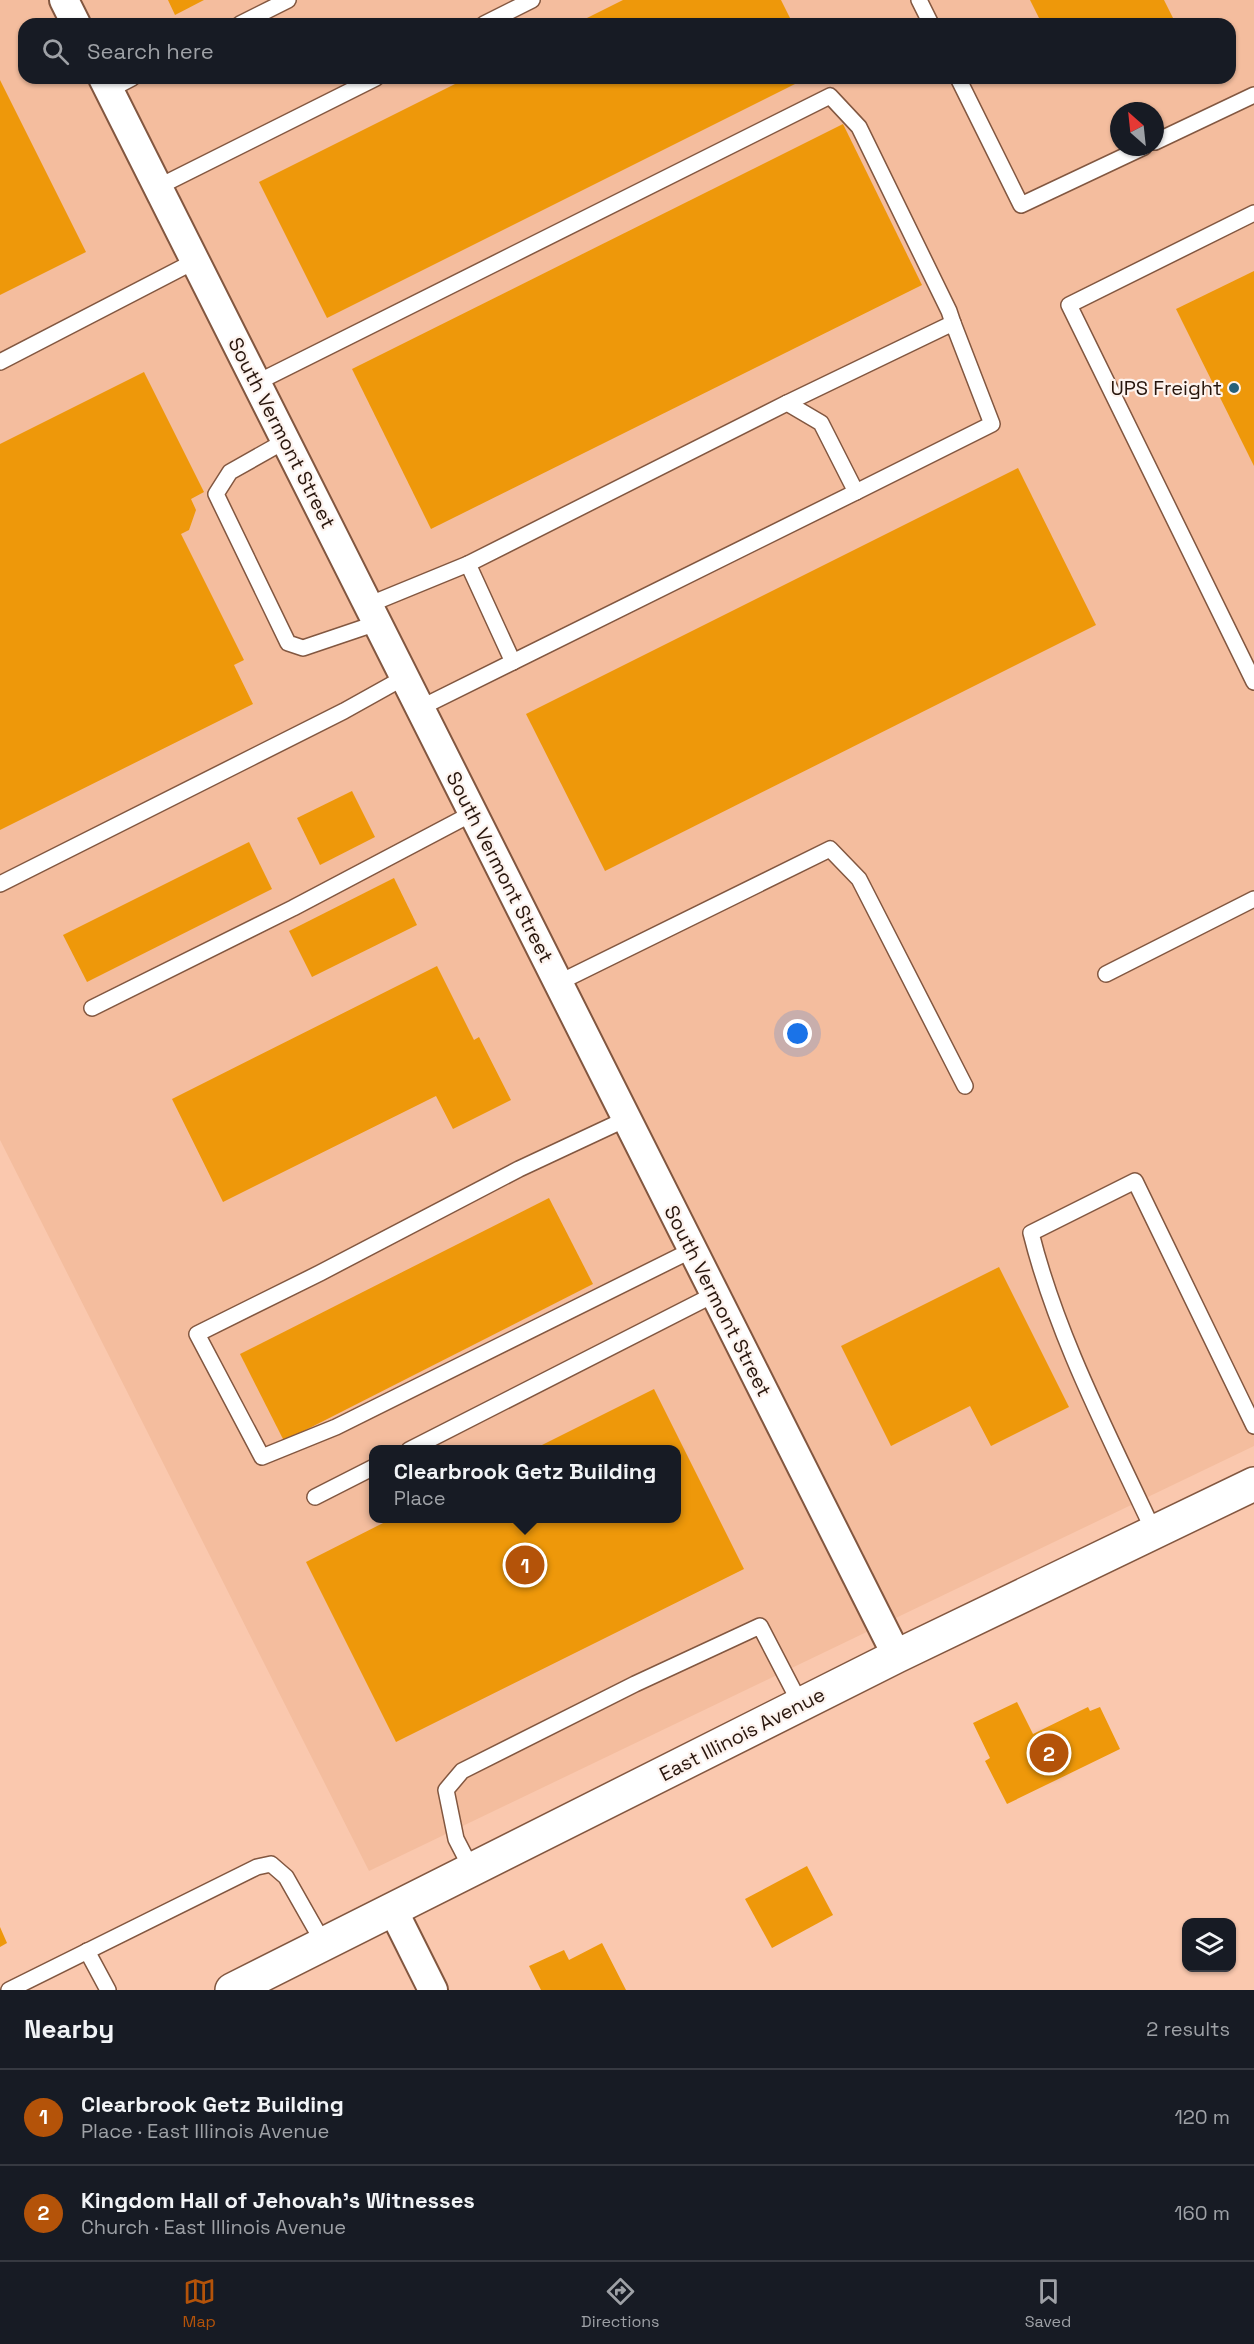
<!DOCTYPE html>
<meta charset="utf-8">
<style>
body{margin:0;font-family:"Space Grotesk",sans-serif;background:#242831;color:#f1f3f6}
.controls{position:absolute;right:18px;bottom:18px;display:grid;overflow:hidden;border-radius:12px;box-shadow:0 2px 4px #0004}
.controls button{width:54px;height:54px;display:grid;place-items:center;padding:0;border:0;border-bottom:2px solid #363941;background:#171b24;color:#f1f3f6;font:30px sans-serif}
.compass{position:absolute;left:1110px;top:102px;width:54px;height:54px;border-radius:50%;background:#171b24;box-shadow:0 2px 4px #0004;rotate:333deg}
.you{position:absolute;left:798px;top:1034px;width:21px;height:21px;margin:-15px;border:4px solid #fff;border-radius:50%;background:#1a73e8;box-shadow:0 0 0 9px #1a73e833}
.badge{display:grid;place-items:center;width:39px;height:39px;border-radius:50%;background:#b45309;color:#fff;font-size:20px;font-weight:700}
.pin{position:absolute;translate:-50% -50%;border:3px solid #fff;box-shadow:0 2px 6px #0006}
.popup{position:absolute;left:369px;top:1445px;width:312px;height:78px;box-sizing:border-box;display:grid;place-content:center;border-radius:12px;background:#171b24;filter:drop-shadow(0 2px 4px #0005);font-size:20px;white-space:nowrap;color:#9ea1a6}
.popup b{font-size:22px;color:#f1f3f6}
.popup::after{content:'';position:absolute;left:50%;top:100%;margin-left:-12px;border:12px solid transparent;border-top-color:#171b24}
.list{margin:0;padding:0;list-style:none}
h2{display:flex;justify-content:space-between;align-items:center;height:78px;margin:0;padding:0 24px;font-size:26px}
h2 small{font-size:20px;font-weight:400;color:#9ea1a6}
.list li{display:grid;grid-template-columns:39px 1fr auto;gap:18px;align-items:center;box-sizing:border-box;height:96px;padding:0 24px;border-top:2px solid #363941}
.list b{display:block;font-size:22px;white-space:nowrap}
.list p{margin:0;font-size:20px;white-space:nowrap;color:#9ea1a6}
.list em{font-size:20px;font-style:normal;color:#9ea1a6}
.icon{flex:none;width:33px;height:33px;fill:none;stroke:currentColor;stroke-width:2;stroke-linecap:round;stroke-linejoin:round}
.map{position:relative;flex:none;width:1254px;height:1990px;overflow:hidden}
.search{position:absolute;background:#171b24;box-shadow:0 2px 4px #0004;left:18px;right:18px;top:18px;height:66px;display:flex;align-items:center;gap:15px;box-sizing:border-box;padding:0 21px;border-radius:18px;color:#9ea1a6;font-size:22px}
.sheet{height:270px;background:#171b24}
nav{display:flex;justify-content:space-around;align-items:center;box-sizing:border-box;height:84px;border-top:2px solid #363941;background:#171b24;font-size:16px;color:#9ea1a6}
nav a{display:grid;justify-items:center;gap:3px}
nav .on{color:#b45309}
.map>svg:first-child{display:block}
.built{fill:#f4bd9e;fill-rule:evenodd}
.building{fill:#ee980a}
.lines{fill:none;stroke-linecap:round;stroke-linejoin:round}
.service-casing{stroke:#825740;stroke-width:18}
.minor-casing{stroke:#825740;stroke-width:32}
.secondary-casing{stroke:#825740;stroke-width:36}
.service{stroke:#fff;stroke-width:15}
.minor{stroke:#fff;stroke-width:28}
.secondary{stroke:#fff;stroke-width:33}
.poi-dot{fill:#266079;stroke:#fdf3ee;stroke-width:2}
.labels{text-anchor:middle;stroke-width:4.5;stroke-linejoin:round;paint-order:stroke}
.poi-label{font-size:20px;fill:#28160d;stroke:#fdf3ee;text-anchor:end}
.street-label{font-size:20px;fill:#28160d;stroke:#fdf3ee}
</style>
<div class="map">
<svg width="1254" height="1990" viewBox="0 0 1254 1990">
<rect width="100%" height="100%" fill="#fac8ae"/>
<!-- built -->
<path class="built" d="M0 0H1254V1446L369 1871 0 1140ZM24 24H1230V78H24ZM1119 111H1155V147H1119ZM374 1450H676V1518H374Z"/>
<!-- building -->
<g class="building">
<polygon points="168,0 204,0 175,15"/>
<polygon points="623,0 781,0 793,24 575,24"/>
<polygon points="1030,0 1164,0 1176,24 1042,24"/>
<polygon points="467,78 807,78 327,318 259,182"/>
<polygon points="0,80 86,252 0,295"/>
<polygon points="843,124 922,285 431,529 352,369"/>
<polygon points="1254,271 1254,466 1176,309"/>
<polygon points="144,372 204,492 191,499 196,510 189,530 181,534 244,660 234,665 253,704 0,830 0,444"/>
<polygon points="1018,468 1096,625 605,871 526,714"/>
<polygon points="352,791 375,837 320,865 297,818"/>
<polygon points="249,842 272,889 87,982 63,935"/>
<polygon points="394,878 417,925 312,977 289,931"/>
<polygon points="437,966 474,1040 479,1037 511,1100 453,1129 436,1096 223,1202 172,1099"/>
<polygon points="549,1198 593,1284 284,1441 240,1354"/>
<polygon points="999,1267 1069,1407 991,1446 970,1406 891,1446 841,1346"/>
<polygon points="654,1389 744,1569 396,1742 306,1562 393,1518 676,1518 676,1450 532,1450"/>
<polygon points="1017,1702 1033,1734 1088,1707 1090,1711 1100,1707 1120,1749 1007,1804 985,1761 990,1758 973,1723"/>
<polygon points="807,1866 833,1915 772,1948 745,1899"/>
<polygon points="0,1927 7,1943 0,1947"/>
<polygon points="602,1943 626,1990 541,1990 529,1966 564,1950 569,1960"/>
</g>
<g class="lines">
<defs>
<g id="service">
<polyline points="919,0 931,24"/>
<polyline points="240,24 288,0"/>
<polyline points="484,24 532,0"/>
<polyline points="958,78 1021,205 1144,147"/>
<polyline points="109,90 132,78"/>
<polyline points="1155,142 1254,95"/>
<polyline points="158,187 376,78"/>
<polyline points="1254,213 1069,305 1254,682"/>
<polyline points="0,362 195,261"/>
<polyline points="256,383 830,96 859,127 949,311 953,323"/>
<polyline points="787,403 953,323 992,424 856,492"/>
<polyline points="285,441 230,472 216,494 288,643 303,648 377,623"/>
<polyline points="468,564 513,662"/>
<polyline points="368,605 468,564 787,403 821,423 856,492 420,708"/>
<polyline points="0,884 344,711 405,677"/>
<polyline points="1106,974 1254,899"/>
<polyline points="558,983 830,849 859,879 965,1086"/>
<polyline points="92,1008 293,908 473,813"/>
<polyline points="626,1119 519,1169 320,1273 197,1334 262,1457 336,1427 692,1250"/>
<polyline points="409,1450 715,1294"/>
<polyline points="315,1497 374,1467"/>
<path d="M1154 1532C1109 1435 1057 1337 1031 1233L1135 1181 1254 1426"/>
<polyline points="472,1870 456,1839 446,1790 462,1771 635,1684 760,1626 801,1705"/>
<polyline points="87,1951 108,1990"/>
<polyline points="9,1990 257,1867 271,1864 286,1877 324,1944"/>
</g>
<g id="minor">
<polyline points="64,0 76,24"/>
<polyline points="103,78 897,1656"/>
<polyline points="393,1910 433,1990"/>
</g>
<polyline id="secondary" points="232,1990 897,1656 1254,1484"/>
</defs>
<!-- service casing -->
<use href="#service" class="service-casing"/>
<!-- minor casing -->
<use href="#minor" class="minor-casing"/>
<!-- secondary casing -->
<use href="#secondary" class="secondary-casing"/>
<!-- service -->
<use href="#service" class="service"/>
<!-- minor -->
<use href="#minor" class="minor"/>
<!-- secondary -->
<use href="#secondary" class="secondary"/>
</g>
<!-- markers -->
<circle class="poi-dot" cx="1234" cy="388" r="6"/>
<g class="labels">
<!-- poi labels -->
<g class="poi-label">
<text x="1222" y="395">UPS Freight</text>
</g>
<!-- street labels -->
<g class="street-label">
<text transform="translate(282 433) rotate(63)" y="7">South Vermont Street</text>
<text transform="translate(500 867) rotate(63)" y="7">South Vermont Street</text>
<text transform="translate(718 1301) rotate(63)" y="7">South Vermont Street</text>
<text transform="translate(742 1734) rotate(-27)" y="7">East Illinois Avenue</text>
</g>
</g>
</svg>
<div class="controls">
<button><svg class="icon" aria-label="layers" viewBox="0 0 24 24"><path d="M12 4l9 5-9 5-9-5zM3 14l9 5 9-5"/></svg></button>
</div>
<svg class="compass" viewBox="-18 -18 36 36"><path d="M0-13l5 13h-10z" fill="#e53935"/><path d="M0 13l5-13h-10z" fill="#9ea1a6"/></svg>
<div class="you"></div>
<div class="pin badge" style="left:525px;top:1565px">1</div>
<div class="popup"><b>Clearbrook Getz Building</b>Place</div>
<div class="pin badge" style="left:1049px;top:1753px">2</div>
<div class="search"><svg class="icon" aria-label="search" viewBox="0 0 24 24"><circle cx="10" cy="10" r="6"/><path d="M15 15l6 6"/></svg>Search here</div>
</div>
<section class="sheet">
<h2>Nearby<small>2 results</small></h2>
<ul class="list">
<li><span class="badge">1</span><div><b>Clearbrook Getz Building</b><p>Place · East Illinois Avenue</p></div><em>120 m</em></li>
<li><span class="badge">2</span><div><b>Kingdom Hall of Jehovah's Witnesses</b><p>Church · East Illinois Avenue</p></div><em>160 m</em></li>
</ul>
</section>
<nav>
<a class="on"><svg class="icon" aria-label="map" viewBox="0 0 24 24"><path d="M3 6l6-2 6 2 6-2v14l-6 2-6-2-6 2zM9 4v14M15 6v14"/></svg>Map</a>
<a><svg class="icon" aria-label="directions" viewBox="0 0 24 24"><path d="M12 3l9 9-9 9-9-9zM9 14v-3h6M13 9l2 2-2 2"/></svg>Directions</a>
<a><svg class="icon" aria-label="saved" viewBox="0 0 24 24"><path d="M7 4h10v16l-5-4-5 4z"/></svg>Saved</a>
</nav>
